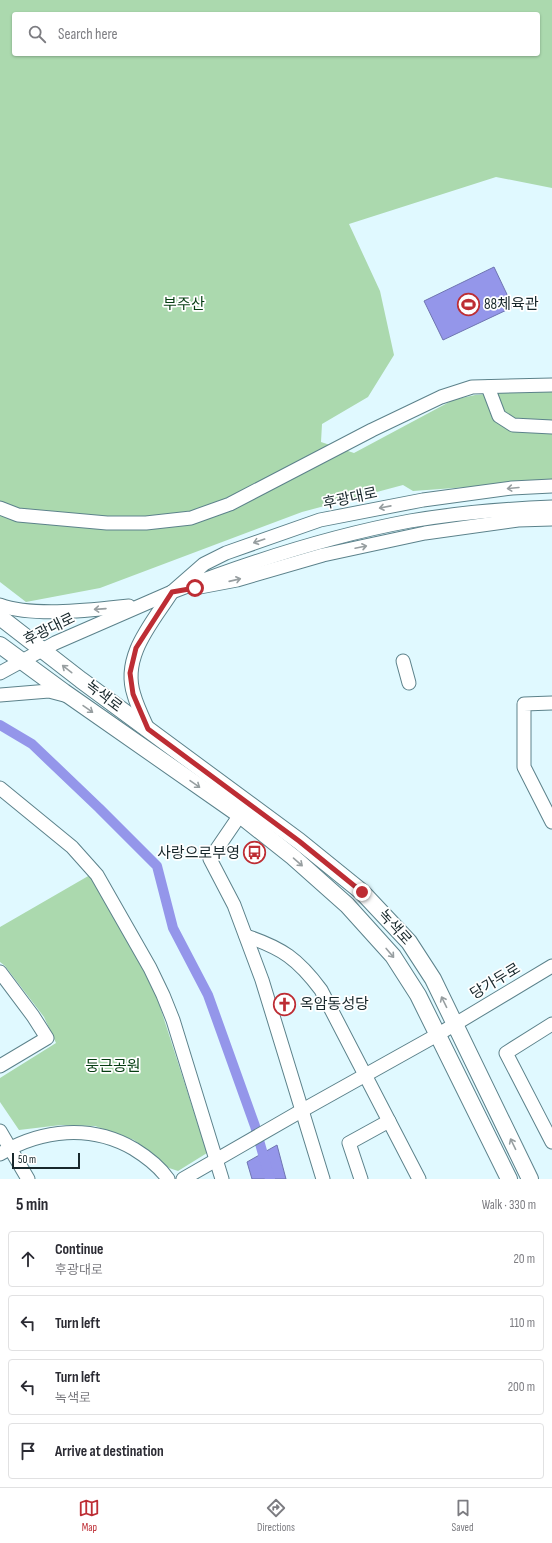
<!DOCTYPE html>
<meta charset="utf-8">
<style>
body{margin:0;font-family:"Sofia Sans Condensed","Noto Sans KR",sans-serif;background:#f7f7f7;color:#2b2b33}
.scale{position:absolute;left:12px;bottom:10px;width:68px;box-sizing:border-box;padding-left:4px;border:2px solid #18282c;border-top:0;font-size:11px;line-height:14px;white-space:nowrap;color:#18282c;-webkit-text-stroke:3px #fff;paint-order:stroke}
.stop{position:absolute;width:12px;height:12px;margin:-9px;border:3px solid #bd2d34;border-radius:50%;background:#fff}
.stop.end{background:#bd2d34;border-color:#fff;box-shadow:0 1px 4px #0008}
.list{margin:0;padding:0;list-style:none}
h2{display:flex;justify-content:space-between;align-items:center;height:52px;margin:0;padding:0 16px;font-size:17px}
h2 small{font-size:13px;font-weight:400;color:#7c7c81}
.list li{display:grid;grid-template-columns:26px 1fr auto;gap:12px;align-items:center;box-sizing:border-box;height:56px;margin:0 8px 8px;padding:0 8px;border:1px solid #e1e1e2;border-radius:4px}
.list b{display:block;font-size:15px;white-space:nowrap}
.list p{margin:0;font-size:13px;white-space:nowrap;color:#7c7c81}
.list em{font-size:13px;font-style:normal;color:#7c7c81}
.icon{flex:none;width:22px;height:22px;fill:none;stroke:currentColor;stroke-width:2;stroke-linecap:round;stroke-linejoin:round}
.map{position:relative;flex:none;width:552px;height:1179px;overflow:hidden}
.search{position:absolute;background:#fff;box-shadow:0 1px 3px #0004;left:12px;right:12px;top:12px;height:44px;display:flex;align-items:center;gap:10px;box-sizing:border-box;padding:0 14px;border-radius:4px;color:#7c7c81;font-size:15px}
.sheet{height:308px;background:#fff}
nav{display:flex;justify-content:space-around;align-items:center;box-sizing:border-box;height:56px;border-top:1px solid #e1e1e2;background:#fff;font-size:11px;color:#7c7c81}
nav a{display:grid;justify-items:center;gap:2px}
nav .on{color:#bd2d34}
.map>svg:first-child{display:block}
.green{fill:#abd9ae;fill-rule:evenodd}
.water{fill:#9496ea;stroke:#6f75b1}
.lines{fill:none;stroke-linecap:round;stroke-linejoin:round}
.canal{stroke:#9496ea;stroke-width:10}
.minor-casing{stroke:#5c828b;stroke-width:15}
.major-casing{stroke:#5c828b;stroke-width:18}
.minor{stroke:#fff;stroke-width:13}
.major{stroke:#fff;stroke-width:16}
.oneway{stroke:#979ea0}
.route{stroke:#bd2d34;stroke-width:5}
.labels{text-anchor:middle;stroke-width:3.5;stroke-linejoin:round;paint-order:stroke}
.park-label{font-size:15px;fill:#053d11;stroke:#fff}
.poi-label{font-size:15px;fill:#18282c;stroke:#fff;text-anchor:start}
.street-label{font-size:15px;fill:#18282c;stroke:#fff}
</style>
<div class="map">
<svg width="552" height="1179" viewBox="0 0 552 1179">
<rect width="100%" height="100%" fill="#e0f9ff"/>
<!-- green -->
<g class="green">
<path d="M0 0H552V188L496 177 349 224 380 291 394 355 368 397 322 424 321 442 354 453 453 400 475 395 520 391H552V481L413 491 403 485 302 512 100 588 26 602 0 582ZM14 14H538V54H14Z"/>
<polygon points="90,875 154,988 207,1153 178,1171 169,1168 134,1140 95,1126 61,1125 19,1130 0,1102 0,1078 56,1043 44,1017 5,966 0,962 0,927"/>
</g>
<!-- water -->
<g class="water">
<polygon points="494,267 513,307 443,340 424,301"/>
<polygon points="277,1145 286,1179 252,1179 247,1162"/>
</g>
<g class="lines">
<!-- canal -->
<polyline class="canal" points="0,725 32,744 99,808 157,866 173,928 208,995 255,1126 270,1179"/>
<defs>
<g id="minor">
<polyline points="488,387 499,416 513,425 552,427"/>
<path d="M552 486 512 488 423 500 320 520 226 553 204 564 172 592C249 562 329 536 410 521 457 513 505 509 552 507"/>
<polyline points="0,508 18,515 107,523 146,523 191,518 230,504 372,430 441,397 472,387 552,385"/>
<polyline points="200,587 237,580 323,555 425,533 518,520 552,519"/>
<path d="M0 605C32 617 94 610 129 606"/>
<polyline points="403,661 409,683"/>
<polyline points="0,673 55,643 172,592"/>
<polyline points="0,695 49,691 68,696"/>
<polyline points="552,703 524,704 524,767 552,822"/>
<path d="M148 729C143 718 137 706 134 695 121 656 153 622 172 592"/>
<polyline points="0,788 72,847 97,875 150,968 163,995 173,1020 222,1179"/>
<polyline points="240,815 210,859 234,905 262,980 323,1179"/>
<path d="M246 936C282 948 298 959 321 990L419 1179"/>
<polyline points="0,972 33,1016 47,1038 0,1066"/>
<polyline points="552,1024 506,1053 552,1142"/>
<polyline points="0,1131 28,1179"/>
<path d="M0 1154C42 1129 91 1124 134 1149 147 1157 159 1166 168 1179"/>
<polyline points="183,1179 301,1111 437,1035 552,966"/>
<polyline points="361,1179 349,1143 389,1121"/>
</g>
<g id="major">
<polyline points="0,617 81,680 299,841 362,892 409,942 433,979 530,1179"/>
<polyline points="0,645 64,692 240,815 293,857 347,905 393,956 418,995 509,1179"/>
</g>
</defs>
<!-- minor casing -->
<use href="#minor" class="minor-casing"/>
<!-- major casing -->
<use href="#major" class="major-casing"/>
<!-- minor -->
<use href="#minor" class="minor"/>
<!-- major -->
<use href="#major" class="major"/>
</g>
<!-- one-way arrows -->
<defs><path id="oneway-shaft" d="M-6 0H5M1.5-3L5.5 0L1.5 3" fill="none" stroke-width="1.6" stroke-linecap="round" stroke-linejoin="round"/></defs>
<g class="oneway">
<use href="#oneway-shaft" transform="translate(513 488) rotate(175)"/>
<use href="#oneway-shaft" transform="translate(385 507) rotate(169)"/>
<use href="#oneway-shaft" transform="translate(259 541) rotate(161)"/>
<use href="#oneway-shaft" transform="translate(361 547) rotate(-12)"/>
<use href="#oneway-shaft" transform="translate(235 580) rotate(-13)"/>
<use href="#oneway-shaft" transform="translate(100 609) rotate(176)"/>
<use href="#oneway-shaft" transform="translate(67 669) rotate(-142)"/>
<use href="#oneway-shaft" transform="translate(88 709) rotate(35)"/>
<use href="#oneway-shaft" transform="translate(195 784) rotate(35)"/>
<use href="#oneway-shaft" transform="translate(298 862) rotate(41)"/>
<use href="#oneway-shaft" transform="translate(390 953) rotate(50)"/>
<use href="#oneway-shaft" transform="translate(444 1002) rotate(-116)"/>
<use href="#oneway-shaft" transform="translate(513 1144) rotate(-116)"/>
</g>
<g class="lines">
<!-- route -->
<polyline class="route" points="195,588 172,592 136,648 130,673 133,694 148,729 299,841 362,892"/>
</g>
<!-- icons -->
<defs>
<symbol id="stadium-ring" viewBox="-11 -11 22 22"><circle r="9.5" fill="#fff" stroke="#bd2d34" stroke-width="1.5"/><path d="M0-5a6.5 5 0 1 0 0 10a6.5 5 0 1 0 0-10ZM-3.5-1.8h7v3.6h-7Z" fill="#bd2d34"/></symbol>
<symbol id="bus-ring" viewBox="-11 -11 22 22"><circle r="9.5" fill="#fff" stroke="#bd2d34" stroke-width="1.5"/><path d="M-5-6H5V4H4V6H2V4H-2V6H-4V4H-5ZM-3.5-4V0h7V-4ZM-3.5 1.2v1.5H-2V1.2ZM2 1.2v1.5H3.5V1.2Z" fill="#bd2d34"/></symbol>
<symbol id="church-ring" viewBox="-11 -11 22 22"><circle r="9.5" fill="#fff" stroke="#bd2d34" stroke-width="1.5"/><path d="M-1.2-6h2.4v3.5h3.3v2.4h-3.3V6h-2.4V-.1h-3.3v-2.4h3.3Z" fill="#bd2d34"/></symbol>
</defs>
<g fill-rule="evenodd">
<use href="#stadium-ring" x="456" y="292" width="25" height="25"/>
<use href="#bus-ring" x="242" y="840" width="25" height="25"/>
<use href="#church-ring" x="272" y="992" width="25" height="25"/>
</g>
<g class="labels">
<!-- park labels -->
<g class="park-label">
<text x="184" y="309">부주산</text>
<text x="113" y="1071">둥근공원</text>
</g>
<!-- poi labels -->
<g class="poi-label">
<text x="484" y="309">88체육관</text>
<text x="240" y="858" text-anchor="end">사랑으로부영</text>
<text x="300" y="1009">옥암동성당</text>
</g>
<!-- street labels -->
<g class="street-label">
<text transform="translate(350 498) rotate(-12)" y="5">후광대로</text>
<text transform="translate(49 629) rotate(-26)" y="5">후광대로</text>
<text transform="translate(104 696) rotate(37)" y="5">녹색로</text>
<text transform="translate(395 927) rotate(48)" y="5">녹색로</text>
<text transform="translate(495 981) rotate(-31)" y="5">당가두로</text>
</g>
</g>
</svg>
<div class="scale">50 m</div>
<div class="stop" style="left:195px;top:588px"></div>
<div class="stop end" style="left:362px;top:892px"></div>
<div class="search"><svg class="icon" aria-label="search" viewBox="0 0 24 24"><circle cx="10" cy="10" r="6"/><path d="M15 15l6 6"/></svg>Search here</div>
</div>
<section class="sheet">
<h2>5 min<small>Walk · 330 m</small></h2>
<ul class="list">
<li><svg class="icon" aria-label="ahead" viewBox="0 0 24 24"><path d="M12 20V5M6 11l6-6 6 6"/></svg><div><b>Continue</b><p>후광대로</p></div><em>20 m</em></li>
<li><svg class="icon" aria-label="left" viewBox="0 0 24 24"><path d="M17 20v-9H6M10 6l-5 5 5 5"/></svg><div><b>Turn left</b></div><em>110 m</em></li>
<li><svg class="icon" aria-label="left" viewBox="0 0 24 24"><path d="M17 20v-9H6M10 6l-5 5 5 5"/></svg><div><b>Turn left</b><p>녹색로</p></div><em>200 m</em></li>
<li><svg class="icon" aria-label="arrive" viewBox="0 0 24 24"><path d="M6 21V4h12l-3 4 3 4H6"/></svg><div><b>Arrive at destination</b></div></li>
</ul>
</section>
<nav>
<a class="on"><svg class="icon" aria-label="map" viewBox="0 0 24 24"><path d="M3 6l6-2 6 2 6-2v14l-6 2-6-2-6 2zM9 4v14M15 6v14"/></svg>Map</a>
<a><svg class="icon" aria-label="directions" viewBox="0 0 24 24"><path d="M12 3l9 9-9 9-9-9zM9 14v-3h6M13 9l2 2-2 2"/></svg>Directions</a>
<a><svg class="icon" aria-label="saved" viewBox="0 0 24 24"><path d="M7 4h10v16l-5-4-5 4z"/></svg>Saved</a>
</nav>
